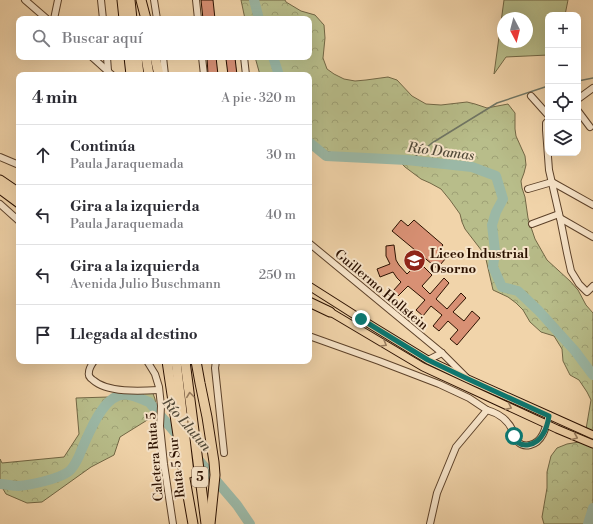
<!DOCTYPE html>
<html lang="es">
<meta charset="utf-8">
<style>
body{margin:0;font-family:"Libre Bodoni",serif;background:#f2f2f3;color:#2b2b33}
.controls{position:absolute;right:12px;top:12px;display:grid;overflow:hidden;border-radius:8px;box-shadow:0 4px 16px #0002}
.controls button{width:36px;height:36px;display:grid;place-items:center;padding:0;border:0;border-bottom:1px solid #e1e1e2;background:#fff;color:#2b2b33;font:20px sans-serif}
.compass{position:absolute;left:497px;top:12px;width:36px;height:36px;border-radius:50%;background:#fff;box-shadow:0 4px 16px #0002;rotate:173deg}
.stop{position:absolute;width:12px;height:12px;margin:-9px;border:3px solid #0f766e;border-radius:50%;background:#fff}
.stop.end{background:#0f766e;border-color:#fff;box-shadow:0 1px 4px #0008}
.list{margin:0;padding:0;list-style:none}
h2{display:flex;justify-content:space-between;align-items:center;height:52px;margin:0;padding:0 16px;font-size:17px}
h2 small{font-size:13px;font-weight:400;color:#7c7c81}
.list li{display:grid;grid-template-columns:26px 1fr auto;gap:12px;align-items:center;box-sizing:border-box;height:60px;padding:0 16px;border-top:1px solid #e1e1e2}
.list b{display:block;font-size:15px;white-space:nowrap}
.list p{margin:0;font-size:13px;white-space:nowrap;color:#7c7c81}
.list em{font-size:13px;font-style:normal;color:#7c7c81}
.icon{flex:none;width:22px;height:22px;fill:none;stroke:currentColor;stroke-width:2;stroke-linecap:round;stroke-linejoin:round}
.map{position:relative;flex:none;width:593px;height:524px;overflow:hidden}
.search{position:absolute;background:#fff;box-shadow:0 4px 16px #0002;left:16px;top:16px;width:296px;height:44px;display:flex;align-items:center;gap:10px;box-sizing:border-box;padding:0 14px;border-radius:8px;color:#7c7c81;font-size:15px}
.panel{position:absolute;background:#fff;box-shadow:0 4px 16px #0002;left:16px;top:72px;width:296px;height:292px;border-radius:8px}
.map>svg:first-child{display:block}
.forest{fill:url(#forest-crowns);stroke:#726745}
.pitch{fill:#b8bd8a;stroke:#726745;fill-rule:evenodd}
.lines{fill:none;stroke-linecap:round;stroke-linejoin:round}
.stream{stroke:#6f7564;stroke-width:1.5}
.river{stroke:#9bb8a6;stroke-width:10}
.building{fill:#d89074;stroke:#2c1100}
.minor-casing{stroke:#5d422a;stroke-width:8}
.major-casing{stroke:#2c1100;stroke-width:9}
.highway-casing{stroke:#2c1100;stroke-width:11}
.minor{stroke:#f6e3c8;stroke-width:6}
.major{stroke:#f1d4aa;stroke-width:7}
.highway{stroke:#f1d4aa;stroke-width:9}
.oneway{stroke:#987c5e}
.route{stroke:#0f766e;stroke-width:5}
.labels{text-anchor:middle;stroke-width:4;stroke-linejoin:round;paint-order:stroke}
.shield{fill:#f6e3c8;stroke:#69503c;stroke-width:1}
.shield-label{font-size:12px;font-weight:bold;fill:#2c1100}
.poi-label{font-size:13px;font-weight:bold;fill:#2c1100;stroke:#f6e3c8;text-anchor:start}
.street-label{font-size:13px;fill:#2c1100;stroke:#f6e3c8}
.water-label{font-size:14px;font-style:italic;fill:#534b3a;stroke:#f6e3c8}
</style>
<div class="map">
<svg width="593" height="524" viewBox="0 0 593 524">
<defs>
<pattern id="forest-crowns" width="20" height="18" patternUnits="userSpaceOnUse"><rect width="20" height="18" fill="#b8bd8a"/><path d="M2 6a3 3 0 1 1 6 0M12 15a3 3 0 1 1 6 0" fill="none" stroke="#9ea175"/></pattern>
</defs>
<rect width="100%" height="100%" fill="#f1d4aa"/>
<filter id="stains"><feTurbulence type="fractalNoise" baseFrequency=".005" numOctaves="4"/><feColorMatrix values="0 0 0 0 .2 0 0 0 0 .09 0 0 0 0 .02 0 0 0 .5 -.17"/></filter>
<radialGradient id="worn" r=".72"><stop offset=".6" stop-color="#630" stop-opacity="0"/><stop offset="1" stop-color="#630" stop-opacity=".3"/></radialGradient>
<!-- forest -->
<g class="forest">
<polygon points="241,0 285,0 286,2 301,11 315,15 324,25 325,38 323,58 327,69 334,74 344,79 355,81 366,80 388,77 397,80 412,96 426,104 441,105 467,102 475,104 487,108 508,104 515,113 515,129 516,136 525,156 526,165 524,173 521,181 522,188 525,197 528,218 535,239 547,260 570,281 578,290 586,305 593,313 593,524 544,524 542,517 547,488 547,472 551,456 557,448 567,444 579,442 585,435 591,400 587,392 579,380 570,375 563,361 562,349 554,336 541,332 530,322 523,310 516,303 508,297 493,290 485,255 465,229 462,222 460,214 450,200 441,189 430,183 421,179 405,167 399,161 393,158 373,157 360,158 351,158 340,155 323,150 309,142 309,75 260,75 255,57 309,57 309,19 245,19"/>
<polygon points="151,388 155,399 157,414 120,437 114,455 91,467 42,502 27,503 6,494 0,484 0,459 2,463 64,457 79,434 76,398 141,396"/>
</g>
<!-- pitch -->
<path class="pitch" d="M504 0H568L565 15H548V55L506 57 494 74ZM503 18H527V42H503Z"/>
<g class="lines">
<!-- stream -->
<g class="stream">
<polyline points="578,81 593,78"/>
<polyline points="411,160 432,143 497,103 548,86"/>
</g>
<!-- river -->
<g class="river">
<polyline points="254,0 259,19"/>
<polyline points="273,57 279,75"/>
<polyline points="309,142 326,156 407,160 472,167 496,176 503,199 496,212 492,225 495,251 493,267 502,287 518,291 538,310 575,351 593,375"/>
<path d="M0 484C6 484 12 486 18 486 31 485 58 479 68 472 73 469 79 457 81 451 89 434 104 390 129 395 136 396 143 400 149 402L237 505 250 524"/>
<polyline points="588,524 593,508"/>
</g>
</g>
<!-- building -->
<g class="building">
<polygon points="201,0 213,0 215,19 203,19"/>
<polygon points="207,57 216,57 218,75 208,75"/>
<polygon points="235,58 237,75 228,75 226,59"/>
<polygon points="401,220 408,226 414,220 443,245 438,251 446,258 440,265 447,271 444,274 392,231"/>
<polygon points="394,245 396,260 399,265 407,274 419,262 432,275 422,286 430,294 444,278 449,283 436,299 447,309 461,293 466,298 453,312 464,321 472,311 480,318 457,345 450,339 458,330 448,321 439,331 433,326 442,315 431,306 423,316 416,310 425,300 408,286 398,296 393,291 401,282 397,278 393,272 380,277 377,269 390,264 386,256 386,246"/>
</g>
<g class="lines">
<defs>
<g id="minor">
<polyline points="25,0 47,19"/>
<polyline points="101,0 103,19"/>
<polyline points="154,0 157,19"/>
<polyline points="196,0 198,19"/>
<polyline points="54,19 58,0"/>
<polyline points="92,57 112,75"/>
<polyline points="107,57 108,71"/>
<polyline points="163,57 165,75"/>
<polyline points="202,57 204,75"/>
<polyline points="244,57 246,75"/>
<polyline points="531,96 548,115"/>
<polyline points="578,99 593,88"/>
<polyline points="578,111 590,127"/>
<polyline points="548,121 546,123 546,130 549,170 560,218 567,253 571,271 579,284 587,292 593,286"/>
<polyline points="0,157 19,165"/>
<polyline points="528,189 552,182 593,205"/>
<polyline points="0,204 19,221"/>
<polyline points="560,218 593,237"/>
<polyline points="532,224 559,214"/>
<polyline points="309,243 442,353 466,377"/>
<polyline points="309,336 379,361 439,384 469,398 487,410"/>
<polyline points="428,360 442,353"/>
<path d="M94 361C92 364 89 368 89 372 88 375 90 378 93 380 107 393 141 391 159 390"/>
<polyline points="147,361 155,374 159,387 161,406 160,426 164,464 173,524"/>
<polyline points="216,361 215,368 224,453"/>
<path d="M430 524 437 493 456 447 487 410C498 413 508 420 513 431 514 434 515 439 518 442 521 445 526 446 530 445 543 442 546 427 549 415"/>
</g>
<g id="major">
<polyline points="309,286 361,319 428,360 468,379 593,435"/>
<polyline points="327,310 423,367 557,429 593,444"/>
</g>
<g id="highway">
<polyline points="122,0 124,19"/>
<polyline points="130,0 132,19"/>
<polyline points="141,0 146,19"/>
<polyline points="129,57 131,75"/>
<polyline points="137,57 139,75"/>
<polyline points="146,57 149,75"/>
<polyline points="155,57 159,75"/>
<polyline points="0,180 19,193"/>
<polyline points="0,189 19,203"/>
<polyline points="309,302 330,312"/>
<polyline points="167,361 182,462 193,524"/>
<polyline points="176,361 189,473"/>
<polyline points="185,361 206,524"/>
<polyline points="196,361 200,383 207,417 214,462 215,475 210,524"/>
</g>
</defs>
<!-- minor casing -->
<use href="#minor" class="minor-casing"/>
<!-- major casing -->
<use href="#major" class="major-casing"/>
<!-- highway casing -->
<use href="#highway" class="highway-casing"/>
<!-- minor -->
<use href="#minor" class="minor"/>
<!-- major -->
<use href="#major" class="major"/>
<!-- highway -->
<use href="#highway" class="highway"/>
</g>
<!-- one-way arrows -->
<defs><path id="oneway-chevron" d="M-2-3.5L2.5 0L-2 3.5" fill="none" stroke-width="1.6" stroke-linecap="round" stroke-linejoin="round"/></defs>
<g class="oneway">
<use href="#oneway-chevron" transform="translate(384 344) rotate(30)"/>
<use href="#oneway-chevron" transform="translate(190 395) rotate(-97)"/>
<use href="#oneway-chevron" transform="translate(509 407) rotate(25)"/>
<use href="#oneway-chevron" transform="translate(575 437) rotate(23)"/>
</g>
<g class="lines">
<!-- route -->
<path class="route" d="M361 319 428 360 468 379 549 416C548 422 547 428 543 434 537 445 520 451 514 436"/>
</g>
<!-- icons -->
<defs>
<symbol id="school-disc" viewBox="-11 -11 22 22"><circle r="9.5" fill="#8f2418" stroke="#f6e3c8"/><path d="M0-5L7-2L0 1L-7-2ZM-4 1L0 2.5L4 1V4Q0 6-4 4Z" fill="#fff"/></symbol>
</defs>
<g fill-rule="evenodd">
<use href="#school-disc" x="402" y="248" width="25" height="25"/>
</g>
<g class="labels">
<!-- shield labels -->
<rect class="shield" x="192" y="467" width="16" height="20" rx="3"/>
<g class="shield-label">
<text x="200" y="481">5</text>
</g>
<!-- poi labels -->
<g class="poi-label">
<text x="430" y="258">Liceo Industrial<tspan x="430" dy="15">Osorno</tspan></text>
</g>
<!-- street labels -->
<g class="street-label">
<text transform="translate(382 289) rotate(40)" y="5">Guillermo Hollstein</text>
<text transform="translate(154 457) rotate(-95)" y="5">Caletera Ruta 5</text>
<text transform="translate(176 468) rotate(-97)" y="5">Ruta 5 Sur</text>
</g>
<!-- water labels -->
<g class="water-label">
<text transform="translate(441 151) rotate(7)" y="5">Río Damas</text>
<text transform="translate(187 424) rotate(49)" y="5">Río Llutun</text>
</g>
</g>
<rect width="100%" height="100%" filter="url(#stains)"/>
<rect width="100%" height="100%" fill="url(#worn)"/>
</svg>
<div class="controls">
<button>+</button>
<button>−</button>
<button><svg class="icon" aria-label="locate" viewBox="0 0 24 24"><circle cx="12" cy="12" r="6"/><path d="M12 2v4M12 18v4M2 12h4M18 12h4"/></svg></button>
<button><svg class="icon" aria-label="layers" viewBox="0 0 24 24"><path d="M12 4l9 5-9 5-9-5zM3 14l9 5 9-5"/></svg></button>
</div>
<svg class="compass" viewBox="-18 -18 36 36"><path d="M0-13l5 13h-10z" fill="#e53935"/><path d="M0 13l5-13h-10z" fill="#7c7c81"/></svg>
<div class="stop" style="left:514px;top:436px"></div>
<div class="stop end" style="left:361px;top:319px"></div>
<div class="search"><svg class="icon" aria-label="search" viewBox="0 0 24 24"><circle cx="10" cy="10" r="6"/><path d="M15 15l6 6"/></svg>Buscar aquí</div>
<section class="panel">
<h2>4 min<small>A pie · 320 m</small></h2>
<ul class="list">
<li><svg class="icon" aria-label="ahead" viewBox="0 0 24 24"><path d="M12 20V5M6 11l6-6 6 6"/></svg><div><b>Continúa</b><p>Paula Jaraquemada</p></div><em>30 m</em></li>
<li><svg class="icon" aria-label="left" viewBox="0 0 24 24"><path d="M17 20v-9H6M10 6l-5 5 5 5"/></svg><div><b>Gira a la izquierda</b><p>Paula Jaraquemada</p></div><em>40 m</em></li>
<li><svg class="icon" aria-label="left" viewBox="0 0 24 24"><path d="M17 20v-9H6M10 6l-5 5 5 5"/></svg><div><b>Gira a la izquierda</b><p>Avenida Julio Buschmann</p></div><em>250 m</em></li>
<li><svg class="icon" aria-label="arrive" viewBox="0 0 24 24"><path d="M6 21V4h12l-3 4 3 4H6"/></svg><div><b>Llegada al destino</b></div></li>
</ul>
</section>
</div>
